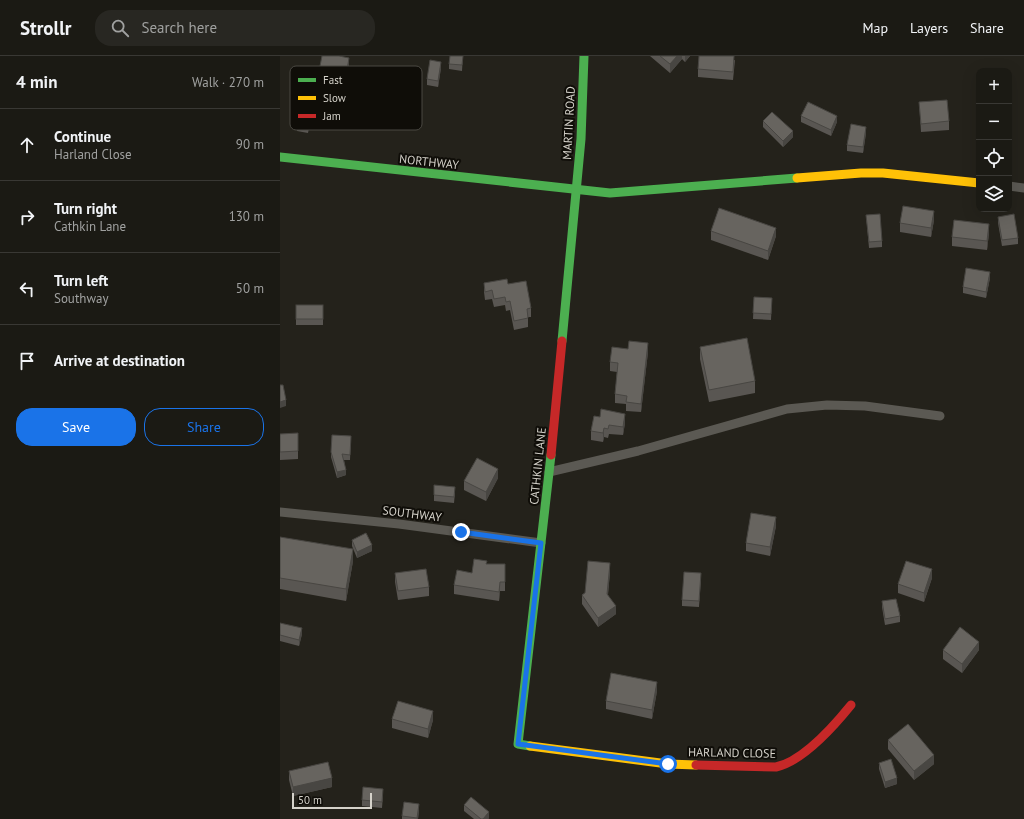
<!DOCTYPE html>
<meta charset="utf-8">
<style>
body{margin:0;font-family:"PT Sans",sans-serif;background:#282722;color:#f1f3f6}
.controls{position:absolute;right:12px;top:12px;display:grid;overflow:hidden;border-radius:8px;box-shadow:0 4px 16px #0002}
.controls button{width:36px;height:36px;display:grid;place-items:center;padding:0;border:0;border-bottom:1px solid #393834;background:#1b1a14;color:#f1f3f6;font:20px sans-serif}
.scale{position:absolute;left:12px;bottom:10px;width:80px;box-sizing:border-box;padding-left:4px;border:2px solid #d5d2ca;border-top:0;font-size:11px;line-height:14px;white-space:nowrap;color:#d5d2ca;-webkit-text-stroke:3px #0f0d08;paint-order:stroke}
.stop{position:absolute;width:12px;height:12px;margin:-9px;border:3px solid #1a73e8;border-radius:50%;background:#fff}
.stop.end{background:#1a73e8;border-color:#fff;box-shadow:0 1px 4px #0008}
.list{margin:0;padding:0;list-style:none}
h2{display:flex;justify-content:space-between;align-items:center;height:52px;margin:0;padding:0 16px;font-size:17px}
h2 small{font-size:13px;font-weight:400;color:#a0a1a0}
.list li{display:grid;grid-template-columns:26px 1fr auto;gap:12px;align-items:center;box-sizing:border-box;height:72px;padding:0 16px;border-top:1px solid #393834}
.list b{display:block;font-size:15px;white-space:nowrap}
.list p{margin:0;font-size:13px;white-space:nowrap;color:#a0a1a0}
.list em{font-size:13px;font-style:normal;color:#a0a1a0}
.actions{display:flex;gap:8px;padding:12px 16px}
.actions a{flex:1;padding:9px 0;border:1px solid #1a73e8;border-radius:16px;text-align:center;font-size:14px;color:#1a73e8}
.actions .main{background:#1a73e8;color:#fff}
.icon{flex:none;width:22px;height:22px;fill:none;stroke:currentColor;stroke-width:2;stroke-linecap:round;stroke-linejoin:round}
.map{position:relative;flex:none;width:744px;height:763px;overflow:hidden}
header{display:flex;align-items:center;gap:24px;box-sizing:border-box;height:56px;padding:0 20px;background:#1b1a14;border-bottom:1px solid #393834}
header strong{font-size:19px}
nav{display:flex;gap:22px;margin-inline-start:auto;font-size:14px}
.search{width:280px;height:36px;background:#282722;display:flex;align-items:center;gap:10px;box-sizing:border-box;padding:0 14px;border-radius:16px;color:#a0a1a0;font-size:15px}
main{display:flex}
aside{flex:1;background:#1b1a14}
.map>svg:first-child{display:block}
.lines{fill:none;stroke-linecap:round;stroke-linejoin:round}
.street{stroke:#5b5953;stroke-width:9}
.fast{stroke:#4caf50;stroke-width:9}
.slow{stroke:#ffc107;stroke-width:9}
.jam{stroke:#c62828;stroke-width:9}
.wall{fill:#595652}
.shaded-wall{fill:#484642}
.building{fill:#67645f;stroke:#484642}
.route{stroke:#1a73e8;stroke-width:5}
.labels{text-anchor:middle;stroke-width:4;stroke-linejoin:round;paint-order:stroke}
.street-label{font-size:12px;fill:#d5d2ca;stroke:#0f0d08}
.key{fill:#0f0d08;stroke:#4a4842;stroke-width:1}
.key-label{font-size:11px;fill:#d5d2ca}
</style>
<header>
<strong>Strollr</strong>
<div class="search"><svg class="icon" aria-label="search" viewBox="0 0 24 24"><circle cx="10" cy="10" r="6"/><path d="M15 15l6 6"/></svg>Search here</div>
<nav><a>Map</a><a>Layers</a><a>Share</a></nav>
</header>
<main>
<aside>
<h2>4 min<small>Walk · 270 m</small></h2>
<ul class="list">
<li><svg class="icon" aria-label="ahead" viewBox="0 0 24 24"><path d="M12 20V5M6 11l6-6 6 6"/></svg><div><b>Continue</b><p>Harland Close</p></div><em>90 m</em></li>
<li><svg class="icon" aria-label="right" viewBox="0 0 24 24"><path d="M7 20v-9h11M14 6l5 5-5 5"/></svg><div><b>Turn right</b><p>Cathkin Lane</p></div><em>130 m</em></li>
<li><svg class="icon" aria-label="left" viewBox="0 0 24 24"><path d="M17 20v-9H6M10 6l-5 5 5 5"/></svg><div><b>Turn left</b><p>Southway</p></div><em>50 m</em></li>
<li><svg class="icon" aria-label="arrive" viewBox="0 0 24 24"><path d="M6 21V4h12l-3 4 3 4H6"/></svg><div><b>Arrive at destination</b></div></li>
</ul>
<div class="actions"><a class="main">Save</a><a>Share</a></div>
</aside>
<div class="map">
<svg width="744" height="763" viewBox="0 0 744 763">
<rect width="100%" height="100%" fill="#24221b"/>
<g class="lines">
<!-- street -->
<g class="street">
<polyline points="729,130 744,132"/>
<polyline points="269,416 358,395 507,353 547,349 585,350 660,360"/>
<polyline points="0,456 119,468 261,487"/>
</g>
<!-- fast -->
<g class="fast">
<polyline points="0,101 330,137 517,122"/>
<polyline points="282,285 301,83 304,0"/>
<polyline points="250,690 238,688 271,399"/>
</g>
<!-- slow -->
<g class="slow">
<polyline points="517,122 581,117 603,117 699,127"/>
<polyline points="250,690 388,708 416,709"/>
</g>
<!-- jam -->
<g class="jam">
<polyline points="271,399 282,285"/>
<path d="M416 709 496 711C523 705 554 670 571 649"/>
</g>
</g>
<!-- wall -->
<g class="wall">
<polygon points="60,0 69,11 66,28 39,24 39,15"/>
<polygon points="183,0 182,15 169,13 169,8"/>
<polygon points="370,0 410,0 405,6 402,3 390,17"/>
<polygon points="455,4 453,24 418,21 418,13"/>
<polygon points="161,12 158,31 147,29 147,23"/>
<polygon points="639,46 669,65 669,74 641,76"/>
<polygon points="521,60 557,66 551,80 521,66"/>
<polygon points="30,63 28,77 17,75 17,69"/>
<polygon points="483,65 513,81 503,91 483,71"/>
<polygon points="586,77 583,97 567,95 567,89"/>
<polygon points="586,159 602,185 602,191 589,192"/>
<polygon points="718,161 738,182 738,188 722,190 718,167"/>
<polygon points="654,164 651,181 620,176 620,167"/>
<polygon points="431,175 496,180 488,204 431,184"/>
<polygon points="709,177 707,194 672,190 672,181"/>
<polygon points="710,222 706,242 683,237 683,231"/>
<polygon points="204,227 228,228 251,252 251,261 248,261 248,271 234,274 230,254 226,255 225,249 214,251 212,243 205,244 204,236"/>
<polygon points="474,241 492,242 491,264 473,263"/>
<rect x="16" y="249" width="27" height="20"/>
<polygon points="420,291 475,325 475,337 429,346 420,303"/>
<polygon points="368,296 361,356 346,355 346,348 335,347 335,338 337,316 330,315 330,306"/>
<polygon points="314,360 345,367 343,379 329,378 328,382 324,381 323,386 311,384 311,375"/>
<polygon points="0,378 18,395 18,403 0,404"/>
<polygon points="52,379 71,380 70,404 64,404 66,419 57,422 51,401"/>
<polygon points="218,422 206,445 184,434 184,425"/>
<polygon points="175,437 174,447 154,445 154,439"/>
<polygon points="496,470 490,500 466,495 466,487"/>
<polygon points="0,481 73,505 66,545 0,533"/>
<polygon points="72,484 92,495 77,502 72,490"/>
<polygon points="207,508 225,508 225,535 220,535 219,545 174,538 174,529 192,517"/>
<polygon points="330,516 328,539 336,558 318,571 302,548 302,539"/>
<polygon points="115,517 149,531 149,540 118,544 115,526"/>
<polygon points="652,522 644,546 618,537 618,528"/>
<polygon points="421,523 419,551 402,550 402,544"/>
<polygon points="602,545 620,560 620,566 605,569 602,551"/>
<polygon points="0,567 22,578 19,590 0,585"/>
<polygon points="663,594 699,594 682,617 663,603"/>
<polygon points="377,635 372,663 326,653 326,645"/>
<polygon points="112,663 153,664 148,682 112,672"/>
<polygon points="608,684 654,708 634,724 608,693"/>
<polygon points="599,707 617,728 605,732 599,713"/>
<polygon points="9,715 52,731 13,740 9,724"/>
<polygon points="103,739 102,752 82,750 82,744"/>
<polygon points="184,749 209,762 208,763 194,763 184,755"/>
<polygon points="139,754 138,763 122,763 122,760"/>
</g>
<!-- shaded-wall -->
<g class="shaded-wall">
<polygon points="397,0 402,0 402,3 390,17 390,8"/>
<polygon points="405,0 410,0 405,6"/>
<polygon points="69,2 69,11 66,28 66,20"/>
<polygon points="161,6 161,12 158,31 158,25"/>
<polygon points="30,57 30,63 28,77 28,71"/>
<polygon points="557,60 557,66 551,80 551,74"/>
<polygon points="586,71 586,77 583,97 583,91"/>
<polygon points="513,75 513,81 503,91 503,85"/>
<polygon points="654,155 654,164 651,181 651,172"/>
<polygon points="709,168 709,177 707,194 707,185"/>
<polygon points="496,172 496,180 488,204 488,195"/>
<polygon points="710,216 710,222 706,242 706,236"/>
<polygon points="368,287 368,296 361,356 361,348"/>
<polygon points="6,344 6,350 0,352 0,346"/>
<polygon points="345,358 345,367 343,379 343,371"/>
<polygon points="324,372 324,381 323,386 323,377"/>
<polygon points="218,413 218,422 206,445 206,436"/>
<polygon points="66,414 66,419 57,422 57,416"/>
<polygon points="496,461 496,470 490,500 490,491"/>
<polygon points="92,489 92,495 77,502 77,496"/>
<polygon points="73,493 73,505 66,545 66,533"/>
<polygon points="330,507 330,516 327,547 327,538"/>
<polygon points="652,513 652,522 644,546 644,537"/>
<polygon points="220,526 220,535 219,545 219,536"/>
<polygon points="336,550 336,558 318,571 318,562"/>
<polygon points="22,572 22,578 19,590 19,584"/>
<polygon points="699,586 699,594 682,617 682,608"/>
<polygon points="377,626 377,635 372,663 372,654"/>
<polygon points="153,655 153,664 148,682 148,673"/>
<polygon points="654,699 654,708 634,724 634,715"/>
<polygon points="52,722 52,731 13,740 13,731"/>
<polygon points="617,722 617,728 605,732 605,726"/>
<polygon points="139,748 139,754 138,763 137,763"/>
<polygon points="209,756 209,762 208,763 203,763"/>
</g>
<!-- building -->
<g class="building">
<polygon points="42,0 59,0 69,2 66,20 39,15"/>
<polygon points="170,0 183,0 182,9 169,8"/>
<polygon points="380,0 397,0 390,8"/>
<polygon points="419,0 454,0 453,16 418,13"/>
<polygon points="150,4 161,6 158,25 147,23"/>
<polygon points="667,44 669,65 641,68 639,46"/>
<polygon points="528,46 557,60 551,74 521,60"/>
<polygon points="492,56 513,75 503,85 483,65"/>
<polygon points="571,68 586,71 583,91 567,89"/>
<polygon points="623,150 654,155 651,172 620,167"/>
<polygon points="439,152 496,172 488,195 431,175"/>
<polygon points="600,158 602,185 589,186 586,159"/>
<polygon points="734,158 738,182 722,184 718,161"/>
<polygon points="674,164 709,168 707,185 672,181"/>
<polygon points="686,212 710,216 706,236 683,231"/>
<polygon points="227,223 228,228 246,225 251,252 247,253 248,262 234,265 230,245 226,246 225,241 214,243 212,234 205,236 204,227"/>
<polygon points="474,241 492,242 491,258 473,257"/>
<rect x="16" y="249" width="27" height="14"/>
<polygon points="467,282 475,325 429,334 420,291"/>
<polygon points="349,285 368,287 361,348 346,346 347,340 335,338 338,307 330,306 332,291 348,293"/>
<polygon points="0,329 3,329 6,344 0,346"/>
<polygon points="321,353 345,358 343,371 329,369 328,373 324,372 323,377 311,375 314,360 320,361"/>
<polygon points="18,377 18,395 0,396 0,378"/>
<polygon points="52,379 71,380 70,399 62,398 66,414 57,416 51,396"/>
<polygon points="197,402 218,413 206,436 184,425"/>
<polygon points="154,429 175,431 174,441 154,439"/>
<polygon points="471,457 496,461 490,491 466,487"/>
<polygon points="86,477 92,489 77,496 72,484"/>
<polygon points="0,481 73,493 66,533 0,522"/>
<polygon points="194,503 207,505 206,508 225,508 225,526 220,526 219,536 174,529 177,514 192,517"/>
<polygon points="308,505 330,507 327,538 336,550 318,562 302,539 305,537"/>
<polygon points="626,505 652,513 644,537 618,528"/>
<polygon points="146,513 149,531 118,535 115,517"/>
<polygon points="404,516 421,517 419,545 402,544"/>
<polygon points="616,543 620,560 605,563 602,545"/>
<polygon points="0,567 22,572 19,584 0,579"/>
<polygon points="680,571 699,586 682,608 663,594"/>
<polygon points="331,617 377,626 372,654 326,645"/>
<polygon points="118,645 153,655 148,673 112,663"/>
<polygon points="628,668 654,699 634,715 608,684"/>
<polygon points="611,703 617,722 605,726 599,707"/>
<polygon points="48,706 52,722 13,731 9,715"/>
<polygon points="83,731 103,733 102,746 82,744"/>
<polygon points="191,741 209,756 203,763 201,763 184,749"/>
<polygon points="124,746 139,748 137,762 122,760"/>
</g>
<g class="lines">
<!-- route -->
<polyline class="route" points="181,476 261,487 238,688 388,708"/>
</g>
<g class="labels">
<!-- street labels -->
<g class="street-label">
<text transform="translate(289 67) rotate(-87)" y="4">MARTIN ROAD</text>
<text transform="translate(149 106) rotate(6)" y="4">NORTHWAY</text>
<text transform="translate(258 410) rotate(-84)" y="4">CATHKIN LANE</text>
<text transform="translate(132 458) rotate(7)" y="4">SOUTHWAY</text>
<text transform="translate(452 697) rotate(1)" y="4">HARLAND CLOSE</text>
</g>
</g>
<!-- legend -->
<rect x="10" y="10" width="132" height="64" rx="6" class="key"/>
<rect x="18" y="22" width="18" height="4" fill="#4caf50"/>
<rect x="18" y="40" width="18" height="4" fill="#ffc107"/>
<rect x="18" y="58" width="18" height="4" fill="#c62828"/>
<g class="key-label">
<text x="43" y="28">Fast</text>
<text x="43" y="46">Slow</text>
<text x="43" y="64">Jam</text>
</g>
</svg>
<div class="controls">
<button>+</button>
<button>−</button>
<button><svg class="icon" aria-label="locate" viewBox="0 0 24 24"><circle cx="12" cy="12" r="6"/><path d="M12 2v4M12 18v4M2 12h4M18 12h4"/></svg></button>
<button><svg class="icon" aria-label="layers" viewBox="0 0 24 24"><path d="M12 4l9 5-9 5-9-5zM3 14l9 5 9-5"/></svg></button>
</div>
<div class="scale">50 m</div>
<div class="stop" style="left:388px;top:708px"></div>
<div class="stop end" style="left:181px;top:476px"></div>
</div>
</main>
